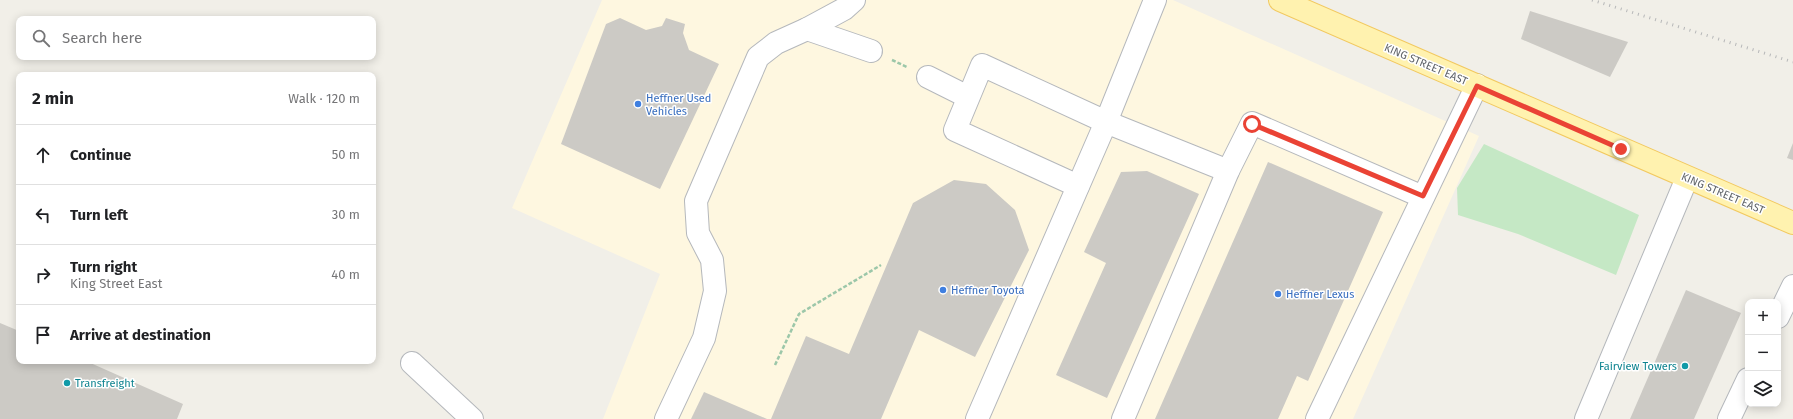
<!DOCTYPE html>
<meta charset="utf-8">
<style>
body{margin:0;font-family:"Fira Sans",sans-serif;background:#f2f2f2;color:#202124}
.controls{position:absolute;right:12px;bottom:12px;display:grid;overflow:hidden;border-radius:8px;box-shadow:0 2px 10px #0003}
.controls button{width:36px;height:36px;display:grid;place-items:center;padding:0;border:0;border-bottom:1px solid #e0e0e0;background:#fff;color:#202124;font:20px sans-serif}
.stop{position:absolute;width:12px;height:12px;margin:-9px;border:3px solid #ea4335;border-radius:50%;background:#fff}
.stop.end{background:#ea4335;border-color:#fff;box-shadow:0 1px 4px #0008}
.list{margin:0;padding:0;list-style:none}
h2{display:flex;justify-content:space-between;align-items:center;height:52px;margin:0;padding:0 16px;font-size:17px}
h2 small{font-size:13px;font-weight:400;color:#757577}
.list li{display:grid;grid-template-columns:26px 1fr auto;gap:12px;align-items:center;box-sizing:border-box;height:60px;padding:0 16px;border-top:1px solid #e0e0e0}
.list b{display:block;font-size:15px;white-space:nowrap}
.list p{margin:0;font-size:13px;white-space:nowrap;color:#757577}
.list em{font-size:13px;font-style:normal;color:#757577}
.icon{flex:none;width:22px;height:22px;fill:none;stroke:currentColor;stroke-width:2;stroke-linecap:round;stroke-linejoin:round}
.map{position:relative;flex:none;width:1793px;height:419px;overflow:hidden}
.search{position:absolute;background:#fff;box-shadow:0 2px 10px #0003;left:16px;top:16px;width:360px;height:44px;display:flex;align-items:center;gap:10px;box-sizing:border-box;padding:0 14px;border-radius:8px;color:#757577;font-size:15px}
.panel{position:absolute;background:#fff;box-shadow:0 2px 10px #0003;left:16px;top:72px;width:360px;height:292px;border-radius:8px}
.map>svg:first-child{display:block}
.commercial{fill:#fef7e0}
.green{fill:#c5e8c5}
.building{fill:#cccac5}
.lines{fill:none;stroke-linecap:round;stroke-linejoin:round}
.minor-casing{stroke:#b5b8bc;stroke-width:24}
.major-casing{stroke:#f2c960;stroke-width:24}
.path{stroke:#9cc7a9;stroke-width:2.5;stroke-dasharray:4 2;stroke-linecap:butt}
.minor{stroke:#fff;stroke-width:22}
.major{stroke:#fff2af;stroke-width:22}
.rail{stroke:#b6b7b8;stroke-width:3;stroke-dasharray:1 5;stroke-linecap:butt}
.route{stroke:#ea4335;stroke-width:5}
.shop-dot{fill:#3f7fe0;stroke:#fff;stroke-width:1.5}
.culture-dot{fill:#0f9aa8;stroke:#fff;stroke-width:1.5}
.labels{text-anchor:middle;stroke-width:3;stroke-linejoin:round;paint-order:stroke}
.street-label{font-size:11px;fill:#5f6368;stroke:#fff}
.shop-label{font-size:11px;fill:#366cbe;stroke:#fff;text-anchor:start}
.culture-label{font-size:11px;fill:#0d838f;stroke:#fff;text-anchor:end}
</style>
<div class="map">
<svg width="1793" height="419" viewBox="0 0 1793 419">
<rect width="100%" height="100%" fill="#f1efe8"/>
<!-- commercial -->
<polygon class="commercial" points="602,0 1173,0 1479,136 1353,419 603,419 660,274 512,208"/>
<!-- green -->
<polygon class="green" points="1484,144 1639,215 1616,275 1518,234 1458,215 1457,188"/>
<!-- building -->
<g class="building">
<polygon points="1530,11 1628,42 1610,77 1521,39"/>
<polygon points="620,18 646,30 662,26 666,18 685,24 683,33 689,50 719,64 660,189 561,144 606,24"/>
<polygon points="1793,143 1793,160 1787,158"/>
<polygon points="1268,162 1383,212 1308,381 1297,376 1278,419 1155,419"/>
<polygon points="1147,171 1199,194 1107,398 1056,375 1106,263 1084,252 1121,172"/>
<polygon points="954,180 986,184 1015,210 1029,250 975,357 919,330 881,419 771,419 806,336 849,354 913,203"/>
<polygon points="1686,290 1741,313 1694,419 1630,419"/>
<polygon points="0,323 19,331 19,361 86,361 183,404 177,419 0,419"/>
<polygon points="704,392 767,419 691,419"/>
</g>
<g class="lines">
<defs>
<g id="minor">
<polyline points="807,29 871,51"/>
<polyline points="928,77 968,97"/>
<polyline points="1078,186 955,130 982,65 1106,122 1228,171"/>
<polyline points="1778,317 1793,286"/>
<polyline points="412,363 472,419"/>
<polyline points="666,419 704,338 715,291 712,260 698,233 696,201 758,57 776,43 807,29 844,9 854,0"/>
<polyline points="977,419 1106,122 1155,0"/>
<polyline points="1123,419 1228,171 1252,123 1423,197"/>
<polyline points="1317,419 1477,85"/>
<polyline points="1586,419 1687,178"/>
<polyline points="1729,419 1748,379"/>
</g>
<polyline id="major" points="1280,0 1793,223"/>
</defs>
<!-- minor casing -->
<use href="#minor" class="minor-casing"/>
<!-- major casing -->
<use href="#major" class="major-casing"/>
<!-- path -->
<g class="path">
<polyline points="892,60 907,67"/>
<polyline points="775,365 799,314 881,265"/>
</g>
<!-- minor -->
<use href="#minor" class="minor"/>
<!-- major -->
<use href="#major" class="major"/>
<!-- rail -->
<polyline class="rail" points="1592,0 1793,62"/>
</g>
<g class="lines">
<!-- route -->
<polyline class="route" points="1252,124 1423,196 1477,86 1621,149"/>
</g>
<!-- markers -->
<g class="shop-dot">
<circle cx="638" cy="104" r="4"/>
<circle cx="943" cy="290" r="4"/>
<circle cx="1278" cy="294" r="4"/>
</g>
<g class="culture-dot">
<circle cx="1685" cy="366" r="4"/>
<circle cx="67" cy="383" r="4"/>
</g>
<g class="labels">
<!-- street labels -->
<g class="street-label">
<text transform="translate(1426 64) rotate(23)" y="4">KING STREET EAST</text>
<text transform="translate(1723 193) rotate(23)" y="4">KING STREET EAST</text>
</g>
<!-- shop labels -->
<g class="shop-label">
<text x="646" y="102">Heffner Used<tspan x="646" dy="13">Vehicles</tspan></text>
<text x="951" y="294">Heffner Toyota</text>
<text x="1286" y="298">Heffner Lexus</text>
</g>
<!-- culture labels -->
<g class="culture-label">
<text x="1677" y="370">Fairview Towers</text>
<text x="75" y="387" text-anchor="start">Transfreight</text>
</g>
</g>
</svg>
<div class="controls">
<button>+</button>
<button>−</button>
<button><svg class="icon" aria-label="layers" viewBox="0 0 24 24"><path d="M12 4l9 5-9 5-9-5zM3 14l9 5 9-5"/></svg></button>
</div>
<div class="stop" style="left:1252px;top:124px"></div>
<div class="stop end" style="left:1621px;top:149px"></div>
<div class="search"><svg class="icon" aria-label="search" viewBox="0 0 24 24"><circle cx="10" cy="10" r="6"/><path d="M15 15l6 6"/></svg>Search here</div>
<section class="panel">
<h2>2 min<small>Walk · 120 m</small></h2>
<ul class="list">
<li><svg class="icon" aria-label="ahead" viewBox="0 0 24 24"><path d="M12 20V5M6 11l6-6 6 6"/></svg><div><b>Continue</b></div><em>50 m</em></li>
<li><svg class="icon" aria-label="left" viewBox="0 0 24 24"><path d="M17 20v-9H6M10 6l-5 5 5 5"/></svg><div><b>Turn left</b></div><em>30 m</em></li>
<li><svg class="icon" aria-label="right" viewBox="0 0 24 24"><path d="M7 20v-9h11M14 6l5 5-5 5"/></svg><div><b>Turn right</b><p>King Street East</p></div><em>40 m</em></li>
<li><svg class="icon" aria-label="arrive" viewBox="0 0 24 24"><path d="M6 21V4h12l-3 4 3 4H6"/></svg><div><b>Arrive at destination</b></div></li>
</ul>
</section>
</div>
